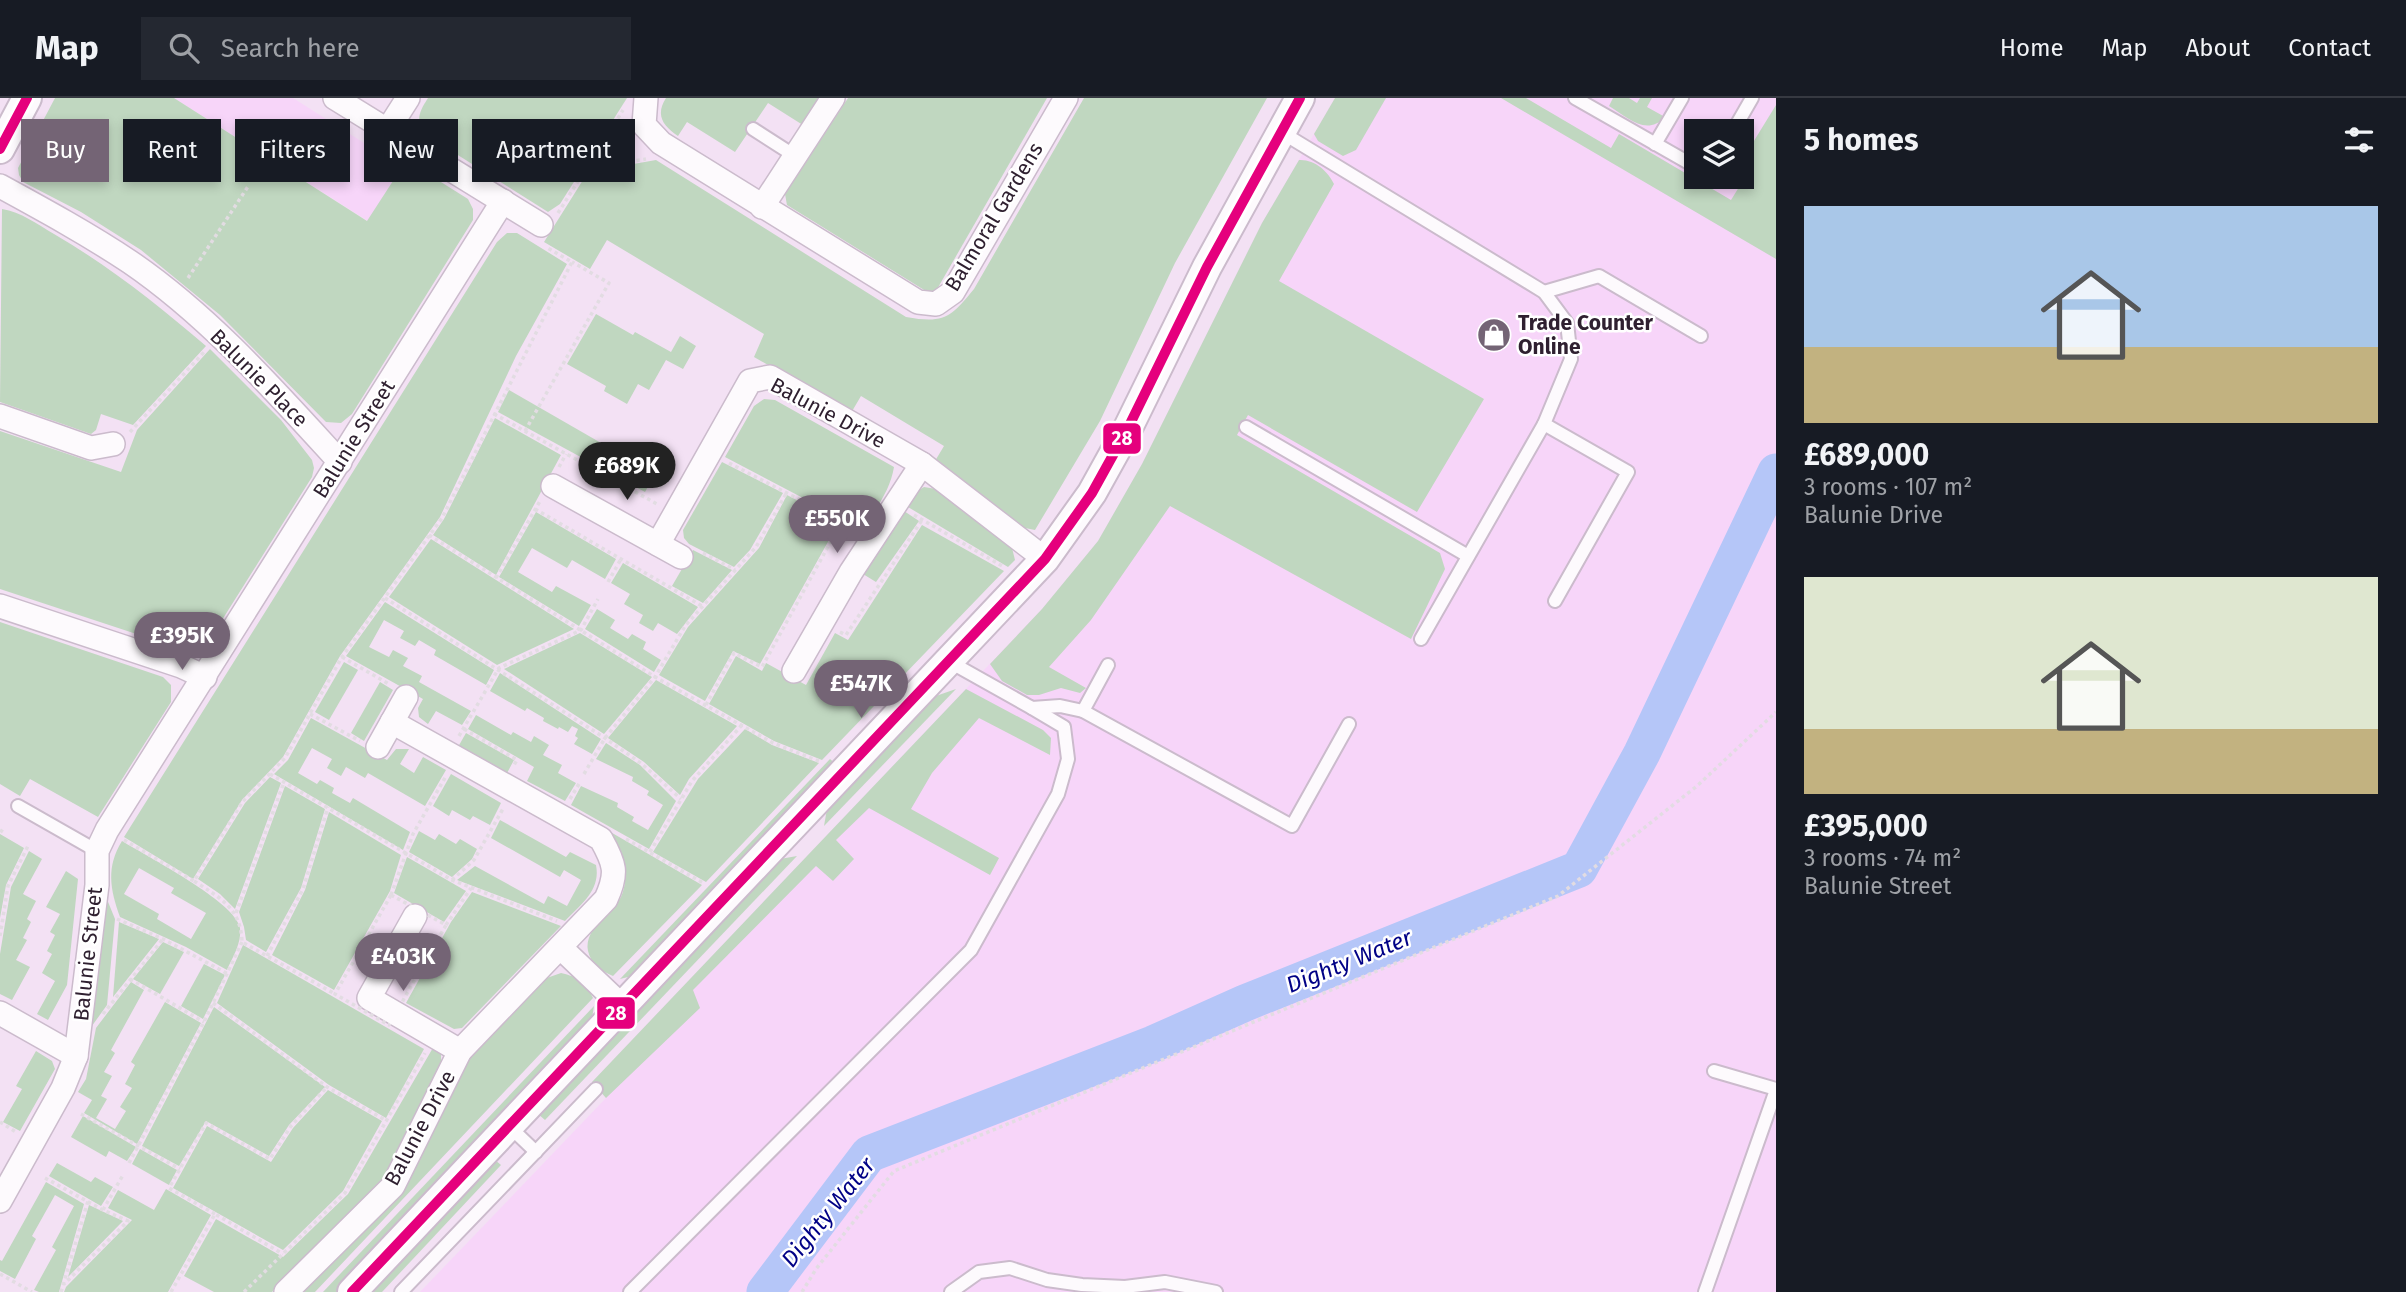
<!DOCTYPE html>
<meta charset="utf-8">
<style>
body{margin:0;font-family:"Fira Sans",sans-serif;background:#242831;color:#f1f3f6;height:100vh;display:flex;flex-direction:column;font-size:26px;white-space:nowrap}
*{box-sizing:border-box;margin:0}
p{font-size:23px;color:#9ea1a6}
.icon{flex:none;width:38px;height:38px;fill:none;stroke:currentColor;stroke-width:2;stroke-linecap:round;stroke-linejoin:round}
.map{position:relative;flex:1;overflow:hidden}
.panel{display:flex;flex-direction:column;background:#171b24;width:630px}
.panel>*{flex:none}
.guide{position:absolute;left:21px;top:21px;width:665px;height:63px;display:flex;gap:14px}
.tools{position:absolute;left:1684px;top:21px;display:grid;gap:14px}
.tools a{display:grid;place-items:center;width:70px;height:70px;border-radius:0px;background:#171b24;box-shadow:0 4px 10px #0003;font-size:35px}
.price{position:absolute;translate:-50% -60px;padding:0 16px;border-radius:24px;background:#746475;color:#fff;font-size:23px;line-height:46px;filter:drop-shadow(0 2px 4px #0008)}
.price::after{content:'';position:absolute;left:50%;top:42px;width:21px;height:16px;margin-left:-10px;background:inherit;clip-path:polygon(0 0,100% 0,50% 100%)}
.price.on{background:#222;color:#fff}
ul{padding:0;list-style:none}
li{display:grid;align-content:center;gap:14px;height:371px;padding:0 28px}
li span{display:grid;place-items:center;height:217px;border-radius:0px;color:#555}
li>.icon{margin-inline-start:auto}
span .icon{width:126px;height:126px;fill:#fffc;stroke-width:1}
li b{font-size:30px}
h2{display:flex;justify-content:space-between;align-items:center;height:84px;padding:0 28px;font-size:30px}
.tag{padding:0 24px;border-radius:0px;background:#171b24;box-shadow:0 4px 10px #0003;font-size:24px;line-height:63px}
.tag.on{background:#746475;color:#fff}
header{display:flex;align-items:center;gap:42px;box-sizing:border-box;height:98px;padding:0 35px;background:#171b24;border-bottom:2px solid #363941}
header strong{font-size:33px}
nav{display:flex;gap:38px;margin-inline-start:auto;font-size:24px}
.search{width:490px;height:63px;background:#242831;display:flex;align-items:center;gap:18px;box-sizing:border-box;padding:0 24px;border-radius:0px;color:#9ea1a6;font-size:26px}
main{display:flex;flex:1;min-height:0}
.map>svg:first-child{display:block}
</style>
<header>
<strong>Map</strong>
<div class="search"><svg class="icon" aria-label="search" viewBox="0 0 24 24"><circle cx="10" cy="10" r="6"/><path d="M15 15l6 6"/></svg>Search here</div>
<nav><a>Home</a><a>Map</a><a>About</a><a>Contact</a></nav>
</header>
<main>
<div class="map">
<svg width="1776" height="1194" viewBox="0 0 1776 1194">
<rect width="100%" height="100%" fill="#f3e1f4"/>
<g fill="#f7d5f9" fill-rule="evenodd">
<polygon points="174,0 293,0 402,69 368,123"/>
<path d="M1335 0H1776V1194H420L606 1000 592 984 1042 511 1098 443 1142 366 1262 125ZM1696 33H1741V79H1696Z"/>
</g>
<g fill="#c0d7c0" fill-rule="evenodd">
<polygon points="55,0 174,0 367,123 402,69 425,74 468,101 473,111 473,122 352,316 341,325 326,324 220,217 141,152 81,114 23,84 19,77 18,70"/>
<path d="M428 0H627L560 106 548 114 423 35C416 21 419 14 428 0Z"/>
<path d="M666 0H825L806 29 768 5 735 54 687 24 678 38C663 28 655 17 666 0Z"/>
<polygon points="848,0 1047,0 936,193 929,195 787,107 785,96"/>
<path d="M1084 0H1267L1175 165 1100 323 1035 432 1020 429 935 363 944 348 861 298 851 315 754 259 764 236 607 142 590 171 544 144 588 74 656 62 906 219C945 226 951 219 974 191Z"/>
<polygon points="1335,0 1386,0 1356,52 1343,58 1318,43 1314,36"/>
<polygon points="1501,0 1526,0 1611,50 1619,36 1731,102 1744,81 1740,79 1741,64 1776,7 1776,161"/>
<path d="M1613 0H1629L1637 5 1640 0H1652L1647 9 1665 19C1646 39 1627 19 1609 8Z"/>
<path d="M1299 62C1314 61 1328 73 1334 86L1279 183 1484 301 1417 414 1248 317 1237 337 1440 455 1445 471 1411 541 1170 408 1091 522 1049 569 1086 590 1080 595 1061 590 1039 597H1027L1002 583 990 566 1042 511 1098 443 1142 366 1262 125Z"/>
<path d="M2 111C21 114 37 126 54 136 109 168 158 207 206 248L133 327 101 316 96 332 91 336 0 304Z"/>
<polygon points="507,135 517,135 567,166 516,258 440,419 340,558 283,659 242,702 193,781 124,739 497,144"/>
<polygon points="596,216 633,237 635,234 671,254 680,238 696,248 683,271 666,262 649,292 638,286 627,306 604,293 606,288 567,266"/>
<polygon points="210,251 281,322 312,362 314,370 312,379 200,557 0,491 0,333 121,374 137,332"/>
<polygon points="509,292 655,376 645,394 498,314"/>
<path d="M764 301 775 302 894 369C890 393 876 411 862 431L725 359 754 308Z"/>
<polygon points="495,320 561,357 496,477 433,437 444,421"/>
<polygon points="722,364 783,395 750,452 734,469 689,446 684,440 683,432"/>
<polygon points="924,389 942,392 1011,446 1015,462 1008,469 908,409 916,394"/>
<polygon points="787,397 839,424 760,566 733,553 705,603 659,577 688,529 759,450"/>
<polygon points="904,413 919,423 876,484 863,476"/>
<polygon points="536,414 616,461 605,481 572,462 567,470 532,450 518,474 552,494 556,488 591,507 579,528 499,479"/>
<polygon points="922,427 1004,473 822,662 774,643 709,606 736,558 762,573 766,565 806,587 835,535 848,542"/>
<polygon points="431,441 574,531 497,567 389,499"/>
<polygon points="693,452 732,472 703,505 672,488"/>
<polygon points="623,465 698,509 677,536 658,525 653,533 639,525 643,517 624,506 630,496 611,485"/>
<polygon points="385,504 494,572 486,587 434,557 436,552 419,542 415,548 400,540 404,533 384,522 369,549 389,559 393,552 408,560 403,568 422,578 419,584 471,613 462,627 436,613 428,626 419,619 418,610 423,601 346,558"/>
<polygon points="597,511 615,522 610,530 628,541 632,536 646,544 643,551 661,562 654,574 585,531"/>
<polygon points="0,524 163,579 171,587 171,604 98,719 30,681 20,698 0,686"/>
<polygon points="580,535 652,579 604,636 504,571"/>
<polygon points="344,564 358,572 329,622 315,614"/>
<polygon points="500,575 601,641 592,656 574,646 578,640 575,638 578,631 572,628 568,634 559,629 558,631 543,623 544,620 527,610 525,613 490,593"/>
<polygon points="656,582 737,628 689,681 680,697 644,664 608,640"/>
<polygon points="380,584 393,592 364,643 351,635"/>
<polygon points="956,591 824,728 827,711 933,599"/>
<polygon points="966,591 1043,632 1051,640 1050,657 979,620 932,675 911,711 999,760 990,777 869,710 836,742 854,761 833,783 816,768 693,892 700,910 606,1000 592,984"/>
<polygon points="476,617 511,637 513,634 531,644 534,638 549,647 543,657 562,667 558,675 576,685 565,703 527,683 534,669 468,631"/>
<polygon points="311,620 387,662 396,651 409,651 400,666 414,675 423,659 446,672 425,708 368,675 365,680 346,669 341,678 327,670 332,661 312,650 298,675 317,686 320,682 334,690 332,695 350,705 353,700 410,734 403,752 274,676 288,662"/>
<polygon points="745,631 772,647 819,665 706,784 653,754 698,681"/>
<polygon points="466,635 514,662 506,677 458,649"/>
<polygon points="606,645 640,667 676,703 649,751 571,707 581,688 618,705 617,709 634,719 632,723 648,732 663,707 647,697 649,693 632,683 633,679 596,661"/>
<polygon points="830,661 837,667 632,878 620,881"/>
<polygon points="451,676 501,705 490,727 473,718 470,722 452,712 449,718 433,708"/>
<polygon points="270,679 281,685 235,811 220,796 198,781 245,705"/>
<polygon points="285,688 325,711 301,790 266,854 246,842 244,829 239,814"/>
<polygon points="329,714 401,757 390,793 334,892 272,857 305,792"/>
<path d="M500 722 566 759 570 754 596 767C601 792 581 806 565 823L457 782 475 768 544 806 548 798 567 808 581 782 564 772 560 779 491 740Z"/>
<path d="M607 732 702 787 613 878C601 873 591 866 588 853 584 829 612 817 621 799 632 775 619 753 607 732Z"/>
<polygon points="419,733 435,742 439,736 456,746 460,741 477,751 472,761 452,779 409,754"/>
<polygon points="0,736 24,750 6,787 0,820"/>
<path d="M122 743C146 758 236 804 240 830 242 845 232 860 227 872L186 849 120 819C110 791 106 769 122 743ZM139 770 174 790 171 795 206 815 191 841 157 821 159 816 124 796Z"/>
<polygon points="29,753 42,761 23,796 36,803 27,821 31,824 23,840 27,842 16,862 30,869 12,902 0,896 0,856 11,789"/>
<polygon points="797,758 545,1022 538,1016 780,761"/>
<polygon points="407,759 466,793 444,824 394,795"/>
<polygon points="66,773 78,781 67,887 48,922 37,916 55,883 42,875 52,856 47,853 55,837 50,834 60,816 46,809"/>
<polygon points="104,794 115,821 107,907 89,932"/>
<polygon points="472,794 561,828 462,930 454,931 406,905 451,824"/>
<polygon points="119,824 159,841 113,899"/>
<polygon points="163,844 184,854 160,896 133,881"/>
<polygon points="243,847 424,951 386,1020 329,987 217,905"/>
<polygon points="204,866 225,877 203,921 181,908"/>
<path d="M561 875C578 879 586 884 593 900L315 1194H299L404 1089 465 963 544 881Z"/>
<polygon points="131,884 144,892 111,952 115,955 104,974 112,978 101,998 107,1001 96,1020 115,1031 126,1013 120,1009 132,990 125,986 135,967 131,964 165,904 201,925 137,1046 84,1015 92,1002 78,994 86,981 96,930"/>
<polygon points="594,908 591,926 336,1194 323,1194"/>
<polygon points="214,909 325,989 289,1027 269,1058 206,1023 179,1068 142,1048"/>
<polygon points="434,948 441,956 441,967 386,1080 272,1194 214,1194 184,1178 216,1121 283,1159 348,1096"/>
<polygon points="36,953 52,963 55,971 20,1033 3,1024 22,991 16,988"/>
<polygon points="328,992 382,1023 343,1093 283,1152 173,1090 207,1028 271,1064 293,1030"/>
<polygon points="83,1018 136,1049 127,1063 109,1053 106,1059 71,1039"/>
<polygon points="140,1051 177,1072 169,1087 132,1066"/>
<polygon points="495,1062 501,1067 382,1194 369,1194"/>
<polygon points="57,1065 91,1084 95,1079 113,1089 101,1108 49,1078"/>
<polygon points="46,1084 84,1106 59,1194 39,1194 34,1192 56,1152 52,1149 74,1108 55,1097 32,1138 36,1141 15,1181 0,1173 0,1162 2,1163"/>
<polygon points="166,1091 211,1117 168,1194 64,1194 66,1189 132,1122 108,1110 118,1092 154,1112"/>
<polygon points="89,1107 123,1123 68,1179"/>
</g>
<g fill="none" stroke-linecap="round" stroke-linejoin="round">
<polyline stroke="#b5c6f8" stroke-width="37" points="765,1194 869,1056 1153,946 1245,905 1579,771 1642,655 1776,374"/>
<g stroke="#cbbbcc" stroke-width="16">
<g id="service">
<polyline points="1575,0 1696,69"/>
<polyline points="753,31 795,58"/>
<polyline points="1733,33 1752,0"/>
<polyline points="1281,34 1544,194 1567,225 1571,261 1544,326 1421,541"/>
<polyline points="1655,46 1682,0"/>
<polyline points="1544,194 1599,178 1701,238"/>
<polyline points="1544,326 1628,374 1555,503"/>
<polyline points="1246,329 1468,458"/>
<polyline points="950,564 1032,610 1060,608 1083,613 1292,728 1349,626"/>
<polyline points="1083,613 1108,567"/>
<polyline points="18,708 97,753"/>
<polyline points="1714,973 1776,991"/>
<polyline points="510,1029 536,1054"/>
<polyline points="401,1194 596,991"/>
<polyline points="630,1194 971,852 1058,696 1068,661 1064,629 1032,610"/>
<polyline points="951,1194 979,1174 1010,1170 1047,1182 1082,1187 1125,1189 1165,1184 1216,1194"/>
<polyline points="1705,1194 1776,992"/>
</g>
</g>
<g stroke="#cbbbcc" stroke-width="26">
<g id="minor">
<polyline points="335,0 541,127"/>
<polyline points="646,0 644,27 661,45 918,204 936,206 953,194 1066,0"/>
<polyline points="387,33 408,0"/>
<path d="M0 88C44 112 88 136 130 164 209 218 275 293 340 364"/>
<polyline points="762,109 833,0"/>
<polyline points="0,318 91,350 113,346"/>
<polyline points="553,388 681,459"/>
<polyline points="658,446 750,283 770,279 922,366 1045,461"/>
<polyline points="0,508 181,568 205,579"/>
<polyline points="794,573 851,474 922,366"/>
<polyline points="378,649 406,599"/>
<polyline points="415,818 369,900 460,953"/>
<polyline points="561,850 623,909"/>
<polyline points="0,915 76,958"/>
<polyline points="0,1103 63,990 76,958 97,787 97,753 107,732 503,103"/>
<path d="M286 1194 393 1088 460 953 606 801C618 775 615 766 601 741L392 624"/>
</g>
</g>
<g stroke="#cbbbcc" stroke-width="32">
<g id="tertiary">
<polyline points="0,51 27,0"/>
<polyline points="352,1194 1045,461 1092,395 1128,330 1207,169 1300,0"/>
</g>
</g>
<g stroke="#e2dce2" stroke-width="3.5" stroke-dasharray="3.5 3.5" stroke-linecap="butt">
<polyline points="588,70 646,61"/>
<polyline points="558,115 623,12"/>
<polyline points="188,180 249,87"/>
<polyline points="494,316 657,406"/>
<polyline points="525,333 609,185 572,164"/>
<polyline points="130,334 206,252"/>
<polyline points="729,365 856,431"/>
<polyline points="559,369 566,356"/>
<polyline points="535,411 702,508"/>
<polyline points="914,417 1004,469"/>
<polyline points="429,437 655,579 773,645 821,664"/>
<polyline points="703,455 735,472"/>
<polyline points="496,480 540,403"/>
<polyline points="608,484 621,461"/>
<polyline points="385,500 605,640 642,666 681,701"/>
<polyline points="840,534 846,537 922,422"/>
<polyline points="342,559 389,586"/>
<polyline points="706,607 734,555 762,569 842,423"/>
<polyline points="310,616 360,643"/>
<polyline points="464,631 517,662 514,667"/>
<polyline points="459,638 499,570 581,532 598,501"/>
<polyline points="270,676 452,782 557,823"/>
<polyline points="584,676 605,640 655,579 685,528 756,449 787,394"/>
<polyline points="570,701 579,686"/>
<polyline points="0,732 3,734"/>
<polyline points="626,741 705,786"/>
<polyline points="124,742 194,783 243,703 285,660 342,559 442,420 572,164 546,149"/>
<polyline points="650,754 692,683 742,627"/>
<polyline points="452,782 474,762 504,709"/>
<path d="M194 783C220 800 241 810 242 844L335 896"/>
<polyline points="391,797 413,736 446,678"/>
<polygon points="391,797 446,827 389,927 335,896"/>
<polyline points="236,815 284,684"/>
<polyline points="117,821 163,841 228,876"/>
<polyline points="446,827 471,790"/>
<polyline points="0,838 8,788 28,748"/>
<polyline points="267,858 303,791 328,709"/>
<polyline points="130,881 204,924"/>
<polyline points="213,905 327,989 387,1023"/>
<polyline points="103,916 163,841"/>
<polyline points="81,1016 180,1071"/>
<polyline points="0,1024 16,1034"/>
<polyline points="129,1065 204,924 242,844"/>
<polyline points="45,1080 103,1112 128,1123 64,1186"/>
<polyline points="103,1112 123,1077"/>
<polyline points="215,1116 169,1090 206,1025 270,1061 291,1028 327,989"/>
<polyline points="0,1176 32,1194"/>
<polyline points="61,1194 88,1103"/>
<polyline points="171,1194 215,1116 283,1156"/>
<polyline points="244,1194 345,1095 425,955"/>
<polyline points="802,1194 816,1171 894,1073 1558,798 1697,688 1776,614"/>
</g>
<use href="#service" stroke="#fdfafd" stroke-width="12"/>
<use href="#minor" stroke="#fdfafd" stroke-width="23"/>
<use href="#tertiary" stroke="#fdfafd" stroke-width="28"/>
<g stroke="#fff" stroke-width="16">
<g id="bus-1">
<polyline points="0,51 27,0"/>
<polyline points="352,1194 1045,461 1092,395 1128,330 1207,169 1300,0"/>
</g>
</g>
<use href="#bus-1" stroke="#e5007d" stroke-width="10"/>
</g>
<defs>
<g id="shop-disc" transform="scale(1.75)"><circle r="9.5" fill="#746475" stroke="#fff"/><path d="M-5-2.5h2.3a2.7 3.5 0 0 1 5.4 0H5L5.5 6h-11ZM-1.5-2.5h3a1.5 2.3 0 0 0-3 0Z" fill="#fff"/></g>
</defs>
<g fill-rule="evenodd">
<use href="#shop-disc" x="1494" y="237"/>
</g>
<g text-anchor="middle" stroke-width="5" stroke-linejoin="round" paint-order="stroke">
<g font-size="21" fill="#2f2030" stroke="#fff">
<text transform="translate(994 119) rotate(-59)" y="7">Balmoral Gardens</text>
<text transform="translate(259 280) rotate(45)" y="7">Balunie Place</text>
<text transform="translate(828 315) rotate(28)" y="7">Balunie Drive</text>
<text transform="translate(354 341) rotate(-58)" y="7">Balunie Street</text>
<text transform="translate(88 856) rotate(-84)" y="7">Balunie Street</text>
<text transform="translate(420 1030) rotate(-62)" y="7">Balunie Drive</text>
</g>
<g font-size="21" font-weight="bold" fill="#2f2030" stroke="#fff" text-anchor="start">
<text x="1518" y="232">Trade Counter<tspan x="1518" dy="24">Online</tspan></text>
</g>
<g font-size="23" font-style="italic" fill="#000186" stroke="#fff">
<text transform="translate(1349 863) rotate(-22)" y="8">Dighty Water</text>
<text transform="translate(828 1114) rotate(-51)" y="8">Dighty Water</text>
</g>
</g>
<g stroke="#fff" stroke-width="2.5">
<rect x="1102" y="324" width="40" height="33" rx="7" fill="#e5007d"/>
<rect x="596" y="898" width="40" height="34" rx="7" fill="#e5007d"/>
</g>
<g font-size="19" text-anchor="middle" font-weight="bold" fill="#fff">
<text x="1122" y="347">28</text>
<text x="616" y="922">28</text>
</g>
</svg>
<div class="tools">
<a><svg class="icon" aria-label="layers" viewBox="0 0 24 24"><path d="M12 4l9 5-9 5-9-5zM3 14l9 5 9-5"/></svg></a>
</div>
<b class="price on" style="left:627px;top:404px">£689K</b>
<b class="price" style="left:837px;top:457px">£550K</b>
<b class="price" style="left:182px;top:574px">£395K</b>
<b class="price" style="left:861px;top:622px">£547K</b>
<b class="price" style="left:403px;top:895px">£403K</b>
<div class="guide">
<a class="tag on">Buy</a>
<a class="tag">Rent</a>
<a class="tag">Filters</a>
<a class="tag">New</a>
<a class="tag">Apartment</a>
</div>
</div>
<section class="panel">
<h2>5 homes<svg class="icon" aria-label="filters" viewBox="0 0 24 24"><path d="M4 7h16M4 17h16"/><circle cx="9" cy="7" r="2"/><circle cx="15" cy="17" r="2"/></svg></h2>
<ul>
<li><span style="background:linear-gradient(#a9c7e8 65%,#c2b280 0)"><svg class="icon" aria-label="home" viewBox="0 0 24 24"><path d="M3 11l9-7 9 7M6 9v11h12V9"/></svg></span><div><b>£689,000</b><p>3 rooms · 107 m²</p><p>Balunie Drive</p></div></li>
<li><span style="background:linear-gradient(#dfe7d0 70%,#c2b280 0)"><svg class="icon" aria-label="home" viewBox="0 0 24 24"><path d="M3 11l9-7 9 7M6 9v11h12V9"/></svg></span><div><b>£395,000</b><p>3 rooms · 74 m²</p><p>Balunie Street</p></div></li>
</ul>
</section>
</main>
